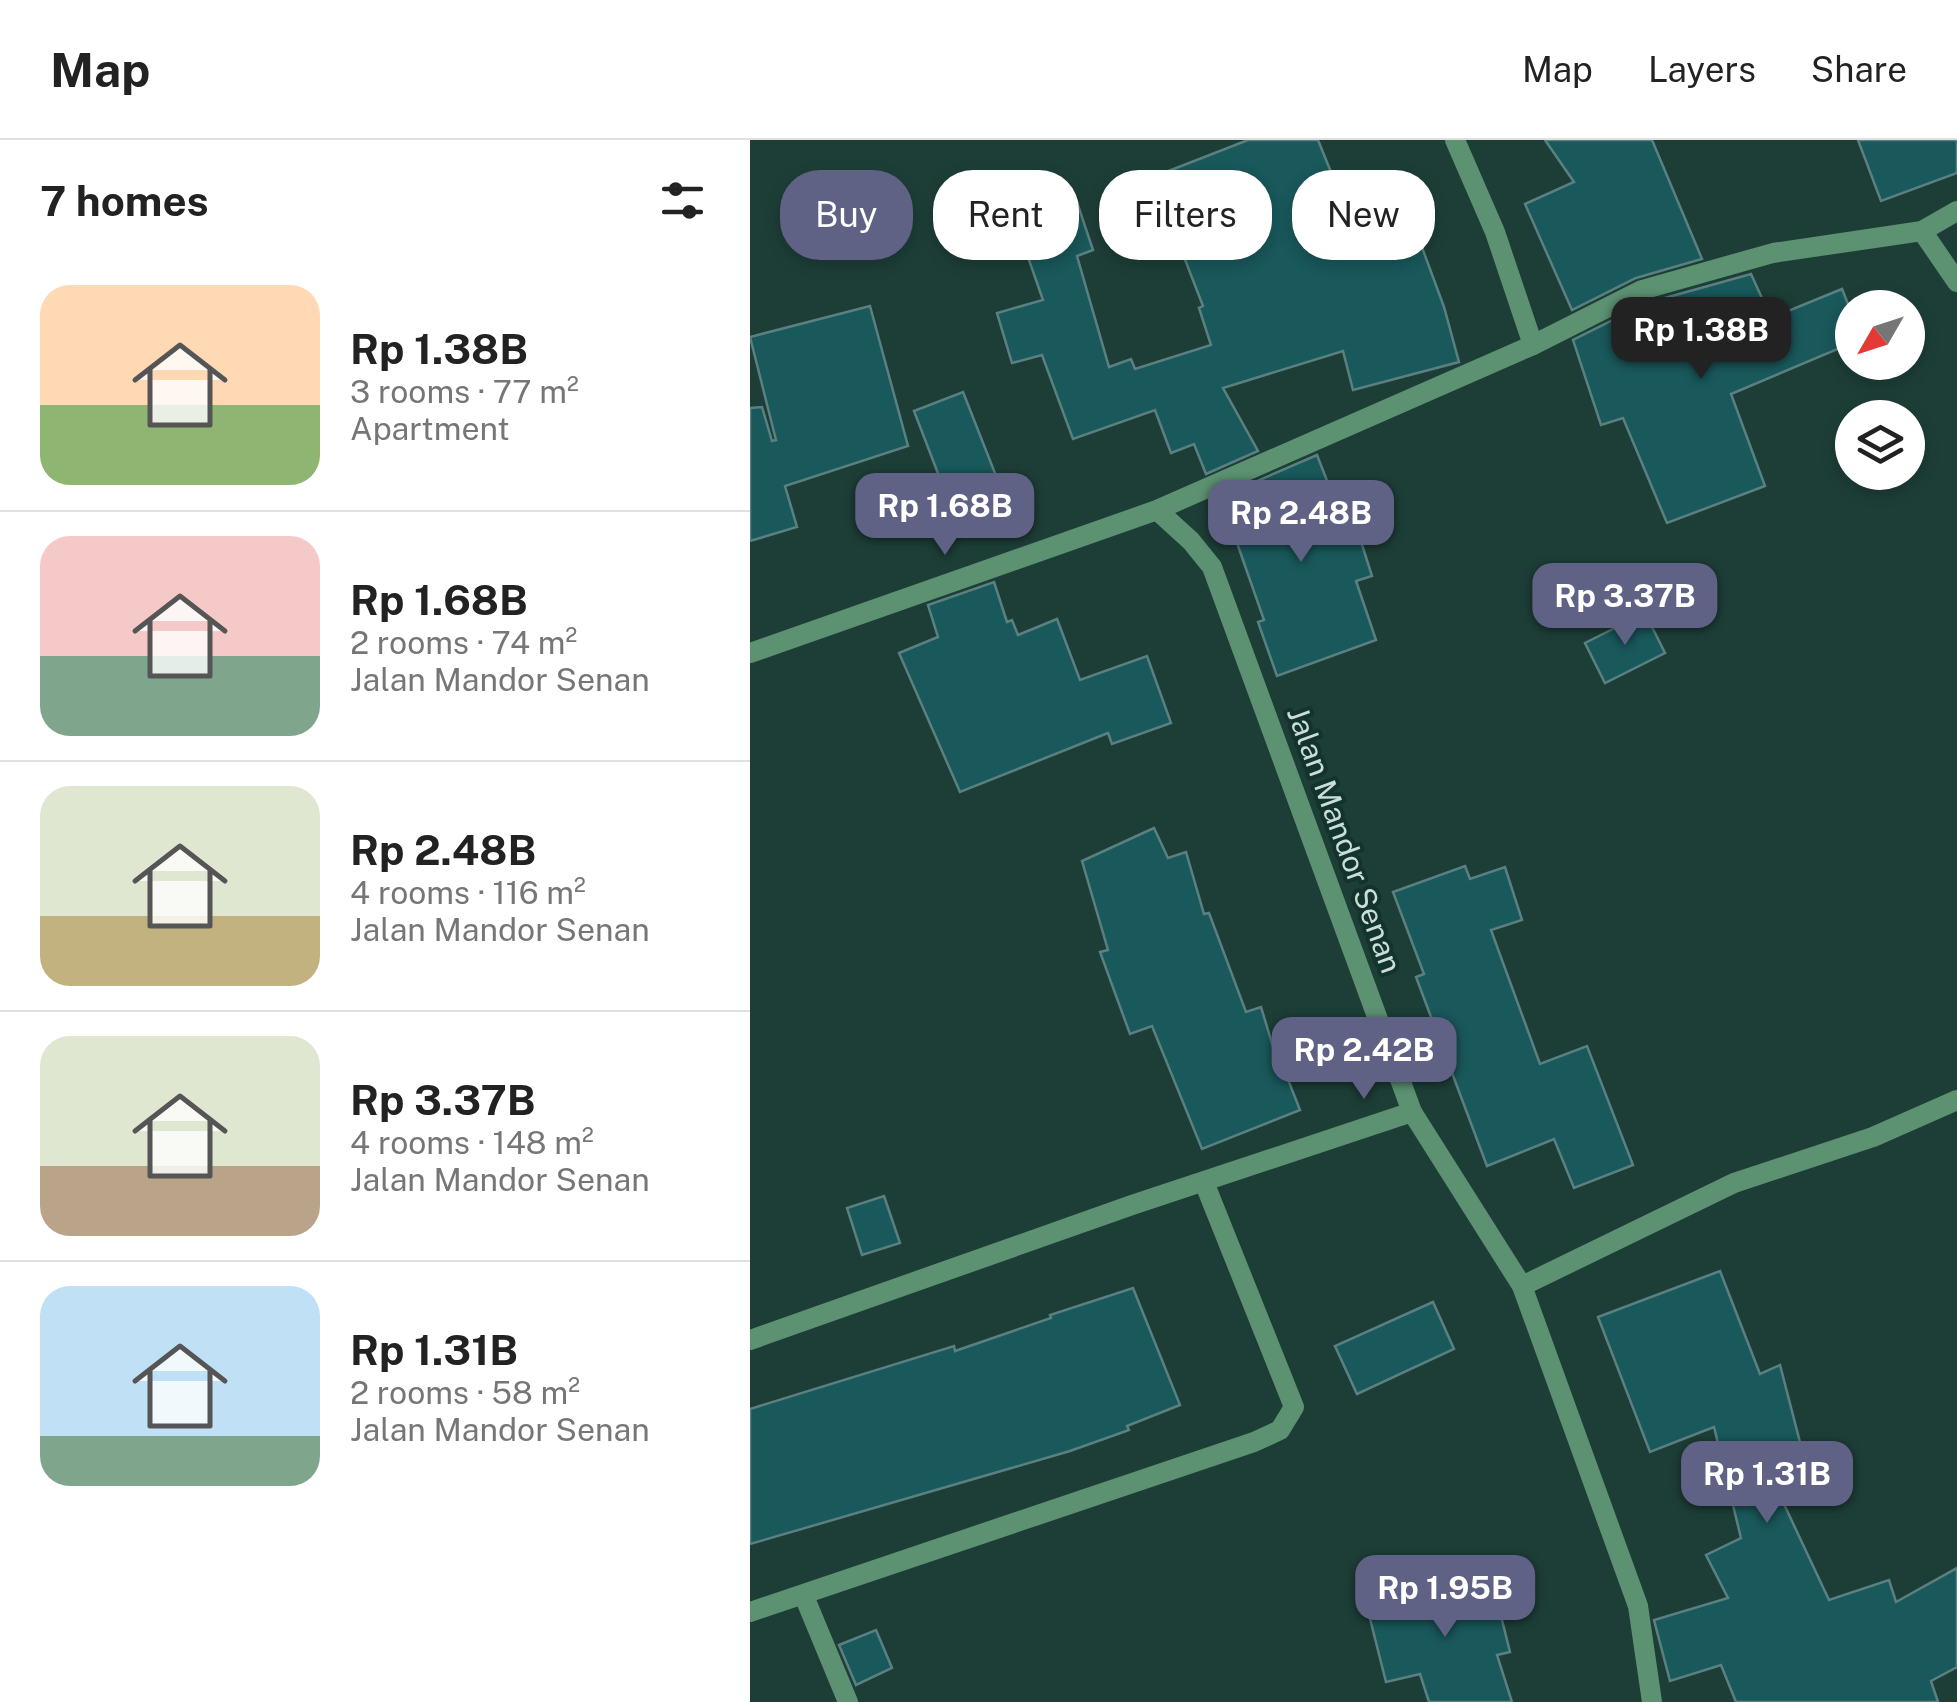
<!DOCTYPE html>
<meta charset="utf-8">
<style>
body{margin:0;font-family:"Public Sans",sans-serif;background:#f2f2f2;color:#222;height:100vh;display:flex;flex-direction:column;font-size:38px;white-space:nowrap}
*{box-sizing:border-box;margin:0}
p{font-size:32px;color:#767676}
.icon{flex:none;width:55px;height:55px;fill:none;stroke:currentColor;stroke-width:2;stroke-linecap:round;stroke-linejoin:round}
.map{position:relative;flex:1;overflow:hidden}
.side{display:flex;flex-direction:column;background:#fff;width:750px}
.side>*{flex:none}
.hud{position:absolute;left:30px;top:30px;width:950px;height:90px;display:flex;gap:20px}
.needle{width:65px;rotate:231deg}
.controls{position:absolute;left:1085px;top:150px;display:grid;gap:20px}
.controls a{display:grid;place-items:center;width:90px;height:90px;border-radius:50%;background:#fff;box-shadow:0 5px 15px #0003;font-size:50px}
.price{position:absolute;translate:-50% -85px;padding:0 22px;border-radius:20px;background:#5f6284;color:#fff;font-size:32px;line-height:65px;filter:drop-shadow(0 2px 5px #0008)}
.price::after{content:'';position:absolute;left:50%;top:60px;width:30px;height:22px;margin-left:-15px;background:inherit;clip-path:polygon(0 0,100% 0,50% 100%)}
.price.active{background:#222;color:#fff}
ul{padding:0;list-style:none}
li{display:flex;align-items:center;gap:30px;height:250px;padding:0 40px}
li+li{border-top:2px solid #e0e0e0}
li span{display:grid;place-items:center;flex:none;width:280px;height:200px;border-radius:30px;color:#555}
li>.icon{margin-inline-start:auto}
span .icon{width:120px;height:120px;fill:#fffc;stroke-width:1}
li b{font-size:42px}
h2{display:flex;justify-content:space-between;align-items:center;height:120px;padding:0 40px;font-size:42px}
.chip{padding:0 35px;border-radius:40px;background:#fff;box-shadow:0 5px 15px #0003;font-size:35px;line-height:90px}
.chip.active{background:#5f6284;color:#fff}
header{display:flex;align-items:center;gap:60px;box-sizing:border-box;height:140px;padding:0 50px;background:#fff;border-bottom:2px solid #e0e0e0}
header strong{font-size:48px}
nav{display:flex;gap:55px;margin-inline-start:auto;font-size:35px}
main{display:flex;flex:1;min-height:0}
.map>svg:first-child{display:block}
</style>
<header>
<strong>Map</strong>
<nav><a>Map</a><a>Layers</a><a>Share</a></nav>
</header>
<main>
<section class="side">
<h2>7 homes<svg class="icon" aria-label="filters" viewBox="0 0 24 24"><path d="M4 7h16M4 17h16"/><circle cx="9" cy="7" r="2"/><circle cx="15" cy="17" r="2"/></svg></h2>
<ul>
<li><span style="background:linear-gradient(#ffd9b3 60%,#8fb573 0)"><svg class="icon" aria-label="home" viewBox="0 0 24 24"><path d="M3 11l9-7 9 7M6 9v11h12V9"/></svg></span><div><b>Rp 1.38B</b><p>3 rooms · 77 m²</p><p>Apartment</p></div></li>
<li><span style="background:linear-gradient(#f6c9c9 60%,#7fa58c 0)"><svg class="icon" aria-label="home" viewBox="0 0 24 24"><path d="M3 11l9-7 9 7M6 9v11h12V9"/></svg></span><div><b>Rp 1.68B</b><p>2 rooms · 74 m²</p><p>Jalan Mandor Senan</p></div></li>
<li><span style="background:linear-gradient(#dfe7d0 65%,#c2b280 0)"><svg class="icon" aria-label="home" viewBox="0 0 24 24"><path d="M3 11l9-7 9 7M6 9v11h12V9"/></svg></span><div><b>Rp 2.48B</b><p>4 rooms · 116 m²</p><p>Jalan Mandor Senan</p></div></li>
<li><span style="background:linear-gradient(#dfe7d0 65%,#b9a48a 0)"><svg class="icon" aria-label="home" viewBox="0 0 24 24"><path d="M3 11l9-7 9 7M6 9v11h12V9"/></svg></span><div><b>Rp 3.37B</b><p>4 rooms · 148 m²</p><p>Jalan Mandor Senan</p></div></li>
<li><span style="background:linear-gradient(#bfe0f5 75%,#7fa58c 0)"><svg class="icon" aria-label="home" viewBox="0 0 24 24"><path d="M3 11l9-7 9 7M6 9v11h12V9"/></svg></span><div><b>Rp 1.31B</b><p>2 rooms · 58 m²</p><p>Jalan Mandor Senan</p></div></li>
</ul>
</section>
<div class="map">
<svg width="1207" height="1562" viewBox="0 0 1207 1562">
<rect width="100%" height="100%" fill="#1d3e37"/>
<g fill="#19585b" stroke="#5b8081" stroke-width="2.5">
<polygon points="498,0 568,0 602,84 656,64 694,167 709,222 603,250 593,211 473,248 508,311 456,334 444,304 421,313 405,270 323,299 292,215 262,223 247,173 293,160 265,80 326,59 343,110 327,116 359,227 381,219 385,229 461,205 449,168 453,166 403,37"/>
<polygon points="795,0 902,0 952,119 886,138 822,170 775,64 824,42"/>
<polygon points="1108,0 1207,0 1207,33 1131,61"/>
<polygon points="1001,134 1021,178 1092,149 1102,174 1102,203 981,254 1015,346 917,383 873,278 851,285 823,200 897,163"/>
<polygon points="120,166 158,306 35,346 47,387 0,401 0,268 12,267 22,301 26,300 0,197"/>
<polygon points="213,252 252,351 202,370 164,271"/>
<polygon points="567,315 590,374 601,370 622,436 606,441 626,500 527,536 508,482 514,480 486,400 483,402 466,359"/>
<polygon points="244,442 257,482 262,480 268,495 307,479 330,540 397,516 421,583 362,604 358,593 210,652 149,513 188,497 178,465"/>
<polygon points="895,473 915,513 855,543 835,503"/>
<polygon points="404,688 418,718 436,712 454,774 459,773 496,872 511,867 527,920 530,919 550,970 452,1009 402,886 380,894 350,812 358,810 332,721"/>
<polygon points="715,726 720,739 755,727 772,780 741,790 790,924 837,906 883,1025 824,1048 804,999 737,1026 666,837 674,834 643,752"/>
<polygon points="134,1056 150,1103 112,1115 97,1068"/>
<polygon points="970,1131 1010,1234 1030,1225 1059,1337 1025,1345 1079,1460 1139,1440 1146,1462 1207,1428 1207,1527 1181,1541 1188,1562 986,1562 971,1525 920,1541 904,1480 978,1458 956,1415 991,1398 964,1287 900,1312 848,1177"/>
<polygon points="383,1148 430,1265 377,1286 379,1290 320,1311 0,1404 0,1269 204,1206 205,1211 301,1178 300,1175"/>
<polygon points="683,1162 704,1209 607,1254 585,1206"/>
<polygon points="740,1432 760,1512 747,1515 762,1562 679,1562 670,1534 636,1542 616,1463"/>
<polygon points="126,1490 142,1528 106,1545 89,1505"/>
</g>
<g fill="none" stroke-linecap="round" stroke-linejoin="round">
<g stroke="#5c9172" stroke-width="20">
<polyline points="1172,91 1207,142"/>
<polyline points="783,205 892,150 1023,113 1172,91 1207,71"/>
<polyline points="407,370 441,401 462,427 662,972 772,1146 888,1466 902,1562"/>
<polyline points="0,513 407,370 783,205 745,92 705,0"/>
<polyline points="772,1146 984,1043 1123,997 1207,960"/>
<polyline points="0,1200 382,1065 662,972"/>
<polyline points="54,1456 98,1562"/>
<polyline points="0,1472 504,1302 530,1290 544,1267 454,1042"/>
</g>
</g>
<g text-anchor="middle" stroke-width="8" stroke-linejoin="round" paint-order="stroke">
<g font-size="30" fill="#cbddd8" stroke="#12342d">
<text transform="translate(594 700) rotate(70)" y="10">Jalan Mandor Senan</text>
</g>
</g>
</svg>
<div class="controls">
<a><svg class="needle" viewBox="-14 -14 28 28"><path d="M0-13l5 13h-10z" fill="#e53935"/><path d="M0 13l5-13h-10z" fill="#767676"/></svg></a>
<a><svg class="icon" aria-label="layers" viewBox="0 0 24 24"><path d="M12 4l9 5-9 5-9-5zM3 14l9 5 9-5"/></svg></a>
</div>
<b class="price active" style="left:951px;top:242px">Rp 1.38B</b>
<b class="price" style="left:195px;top:418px">Rp 1.68B</b>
<b class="price" style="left:551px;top:425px">Rp 2.48B</b>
<b class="price" style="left:875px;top:508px">Rp 3.37B</b>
<b class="price" style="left:614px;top:962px">Rp 2.42B</b>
<b class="price" style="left:1017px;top:1386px">Rp 1.31B</b>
<b class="price" style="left:695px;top:1500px">Rp 1.95B</b>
<div class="hud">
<a class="chip active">Buy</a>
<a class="chip">Rent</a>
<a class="chip">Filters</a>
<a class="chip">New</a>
</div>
</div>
</main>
